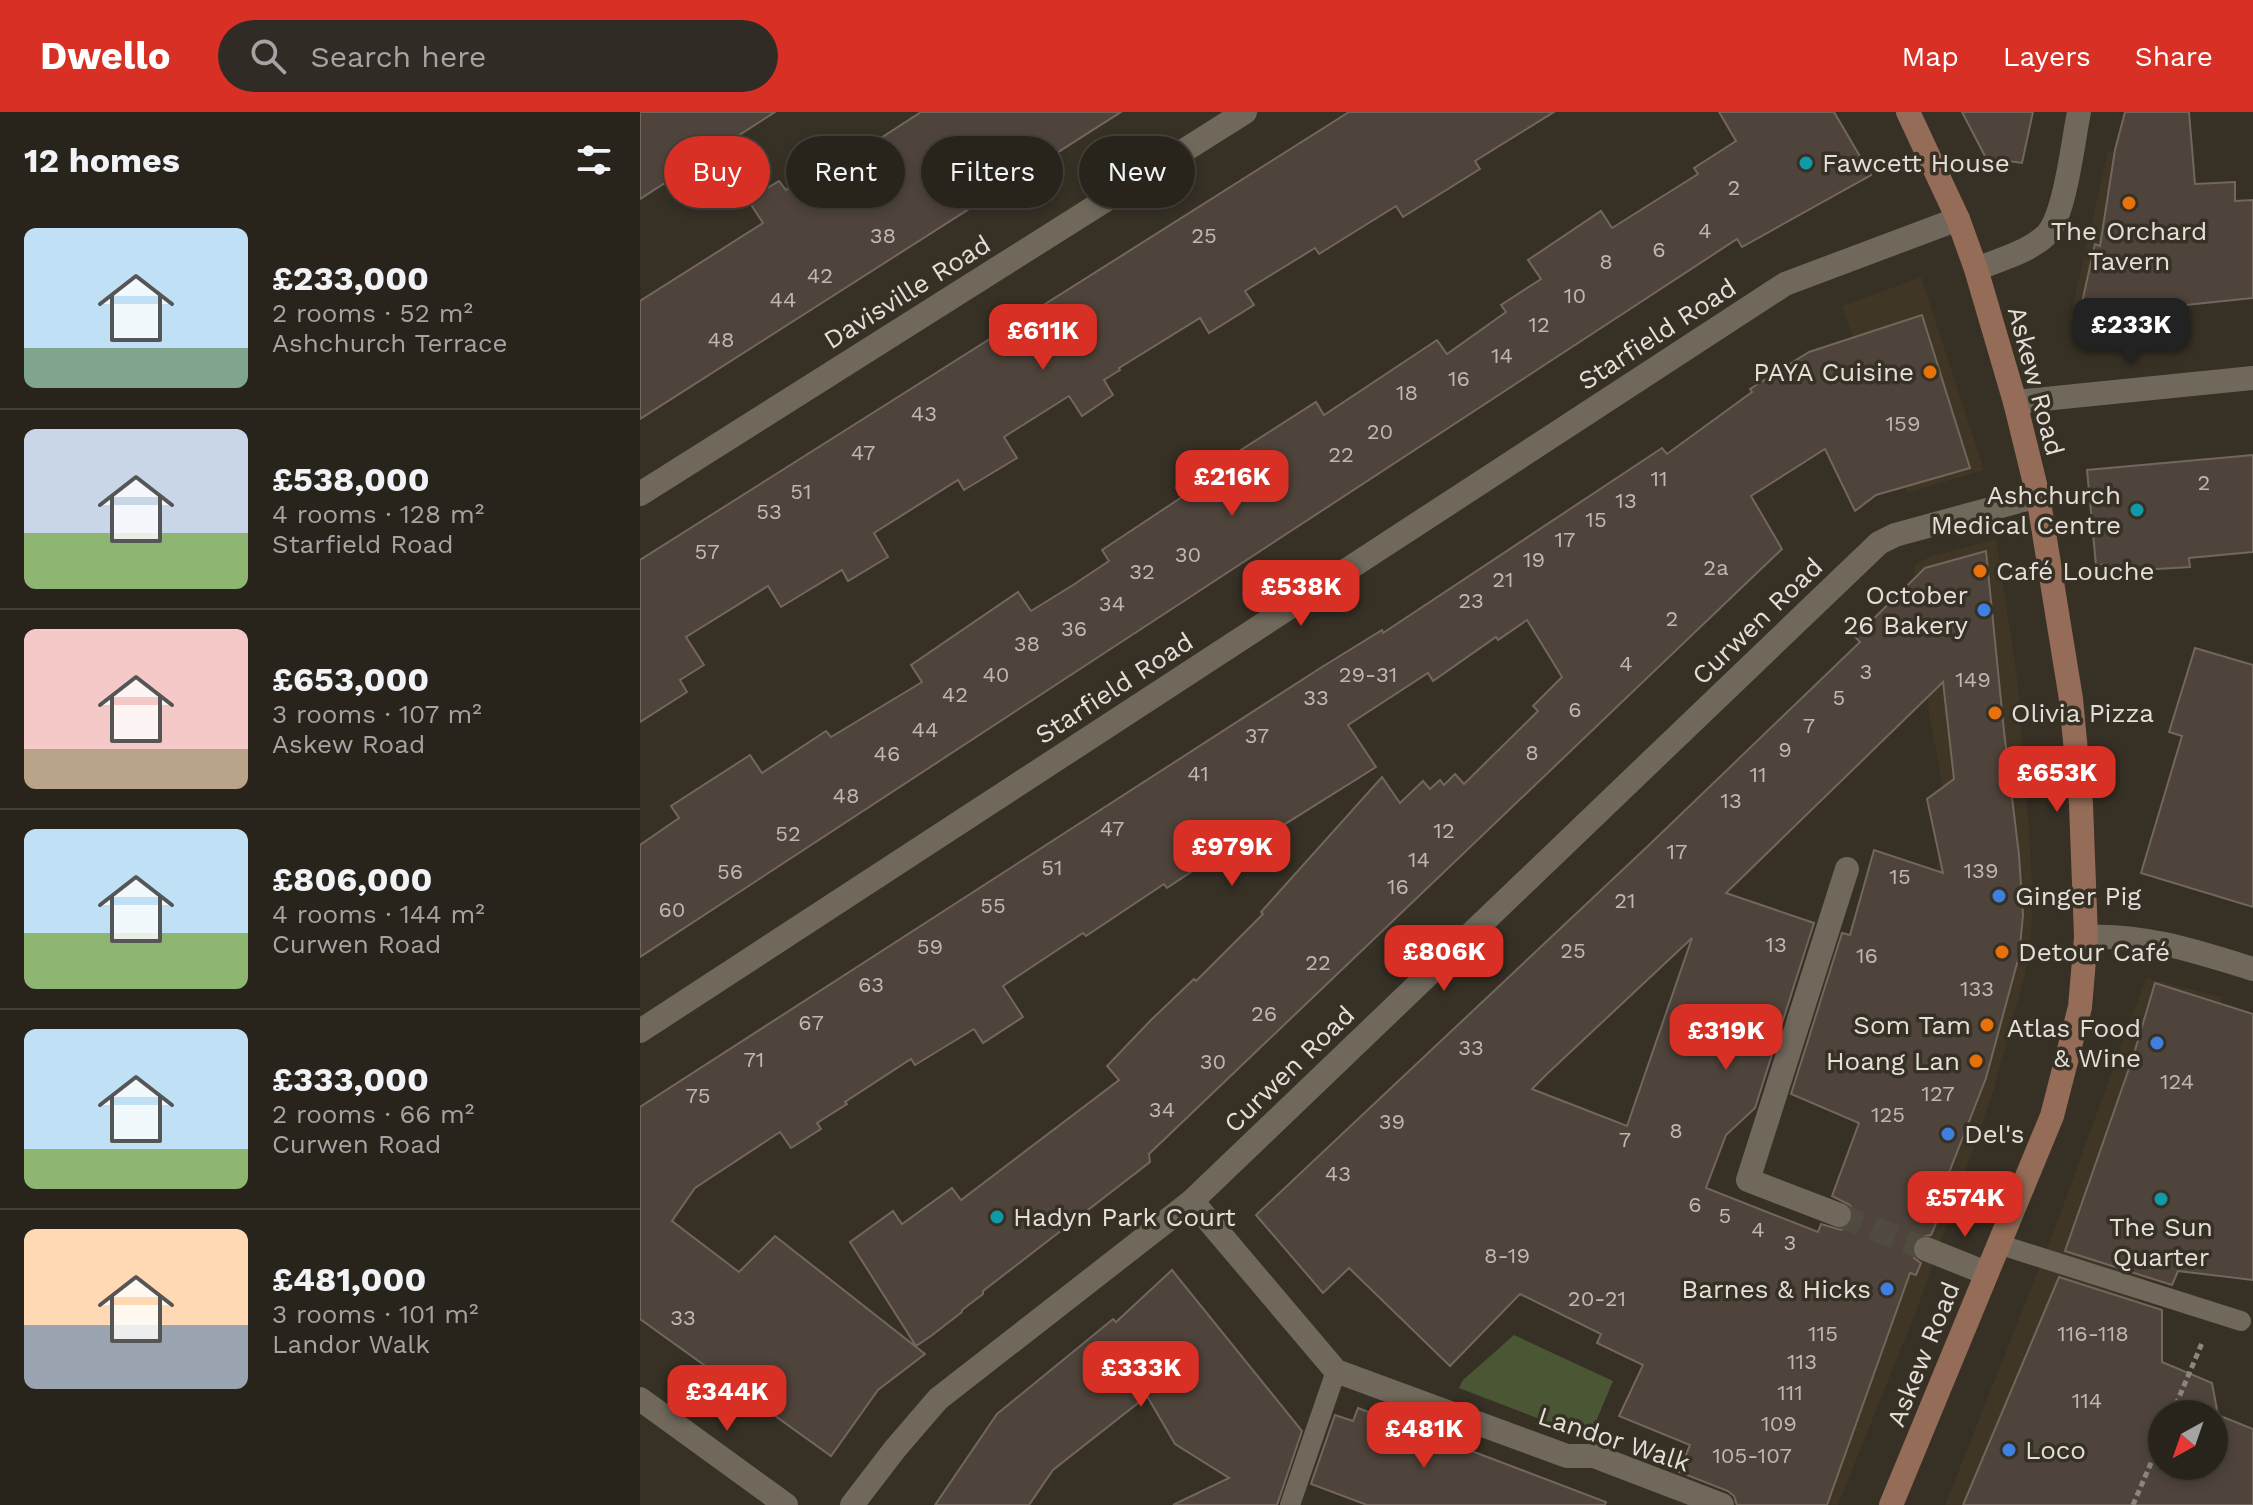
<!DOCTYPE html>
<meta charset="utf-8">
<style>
body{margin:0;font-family:"Work Sans",sans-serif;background:#302c25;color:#f1f3f6;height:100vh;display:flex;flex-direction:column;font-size:30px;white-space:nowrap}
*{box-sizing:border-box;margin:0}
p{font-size:26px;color:#a5a4a3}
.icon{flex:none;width:44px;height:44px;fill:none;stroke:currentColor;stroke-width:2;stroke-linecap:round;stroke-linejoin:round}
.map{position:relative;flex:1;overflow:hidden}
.drawer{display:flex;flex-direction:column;background:#28241c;width:640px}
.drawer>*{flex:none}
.top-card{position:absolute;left:24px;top:24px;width:760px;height:72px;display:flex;gap:16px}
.needle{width:52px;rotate:220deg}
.buttons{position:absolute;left:1508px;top:1288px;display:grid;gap:16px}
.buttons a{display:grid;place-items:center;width:80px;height:80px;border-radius:50%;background:#28241c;box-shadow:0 4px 12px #0003,0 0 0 2px #44413b;font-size:40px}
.price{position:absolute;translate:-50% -68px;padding:0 18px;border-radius:16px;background:#d93025;color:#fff;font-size:26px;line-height:52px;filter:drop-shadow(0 2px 4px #0008)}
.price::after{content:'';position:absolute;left:50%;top:48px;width:24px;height:18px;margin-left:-12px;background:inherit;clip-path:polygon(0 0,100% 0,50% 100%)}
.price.on{background:#222;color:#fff}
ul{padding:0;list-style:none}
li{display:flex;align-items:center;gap:24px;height:200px;padding:0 24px}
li+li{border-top:2px solid #44413b}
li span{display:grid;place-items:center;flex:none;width:224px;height:160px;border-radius:12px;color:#555}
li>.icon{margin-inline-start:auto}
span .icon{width:96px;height:96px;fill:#fffc;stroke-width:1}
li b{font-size:34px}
h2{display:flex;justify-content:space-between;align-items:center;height:96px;padding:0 24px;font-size:34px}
.pill{padding:0 28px;border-radius:36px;background:#28241c;box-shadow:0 4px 12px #0003,0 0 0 2px #44413b;font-size:28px;line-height:72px}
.pill.on{background:#d93025;color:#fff}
header{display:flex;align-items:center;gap:48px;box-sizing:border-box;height:112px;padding:0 40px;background:#d93025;color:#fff}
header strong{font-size:38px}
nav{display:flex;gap:44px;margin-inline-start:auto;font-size:28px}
.search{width:560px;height:72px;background:#302c25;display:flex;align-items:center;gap:20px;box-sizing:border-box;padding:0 28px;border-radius:44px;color:#a5a4a3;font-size:30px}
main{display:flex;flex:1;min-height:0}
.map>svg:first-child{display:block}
</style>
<header>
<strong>Dwello</strong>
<div class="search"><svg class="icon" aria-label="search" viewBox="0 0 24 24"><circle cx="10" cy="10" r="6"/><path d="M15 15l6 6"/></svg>Search here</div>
<nav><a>Map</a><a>Layers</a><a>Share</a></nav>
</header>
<main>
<section class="drawer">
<h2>12 homes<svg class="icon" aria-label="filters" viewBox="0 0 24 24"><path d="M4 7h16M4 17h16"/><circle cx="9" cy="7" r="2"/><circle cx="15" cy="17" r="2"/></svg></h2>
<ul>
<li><span style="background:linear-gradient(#bfe0f5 75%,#7fa58c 0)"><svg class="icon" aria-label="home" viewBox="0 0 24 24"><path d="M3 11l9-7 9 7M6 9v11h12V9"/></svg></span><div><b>£233,000</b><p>2 rooms · 52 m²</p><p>Ashchurch Terrace</p></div></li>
<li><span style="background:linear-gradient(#c9d6e8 65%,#8fb573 0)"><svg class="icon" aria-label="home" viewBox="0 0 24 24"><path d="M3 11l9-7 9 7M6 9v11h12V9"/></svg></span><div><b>£538,000</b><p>4 rooms · 128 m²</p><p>Starfield Road</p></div></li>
<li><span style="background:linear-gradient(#f6c9c9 75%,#b9a48a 0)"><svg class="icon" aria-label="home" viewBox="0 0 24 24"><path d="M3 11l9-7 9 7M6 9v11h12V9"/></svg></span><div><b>£653,000</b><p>3 rooms · 107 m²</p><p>Askew Road</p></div></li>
<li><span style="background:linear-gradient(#bfe0f5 65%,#8fb573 0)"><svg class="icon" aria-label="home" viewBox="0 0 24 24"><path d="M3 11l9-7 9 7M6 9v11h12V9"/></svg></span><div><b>£806,000</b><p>4 rooms · 144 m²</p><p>Curwen Road</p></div></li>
<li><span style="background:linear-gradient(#bfe0f5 75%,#8fb573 0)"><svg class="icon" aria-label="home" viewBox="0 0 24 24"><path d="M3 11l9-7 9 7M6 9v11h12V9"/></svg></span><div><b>£333,000</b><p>2 rooms · 66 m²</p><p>Curwen Road</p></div></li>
<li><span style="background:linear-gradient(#ffd9b3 60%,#9aa5b1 0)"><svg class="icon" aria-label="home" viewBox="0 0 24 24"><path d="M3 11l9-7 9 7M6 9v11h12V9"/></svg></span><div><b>£481,000</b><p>3 rooms · 101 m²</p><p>Landor Walk</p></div></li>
</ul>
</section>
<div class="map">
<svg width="1613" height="1393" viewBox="0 0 1613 1393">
<rect width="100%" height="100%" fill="#363025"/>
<g fill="#3f3625">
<polygon points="1507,37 1520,224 1443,233 1430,206 1468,40"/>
<polygon points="1281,165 1344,358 1267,381 1202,194"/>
<polygon points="1356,427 1377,565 1389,719 1393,786 1390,837 1384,866 1354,977 1277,1197 1198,1393 1092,1393 1257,968 1293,802 1304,682 1289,601 1274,453 1292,444"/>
<polygon points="1506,866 1583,885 1546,1004 1497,1198 1437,1393 1305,1393 1414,1119"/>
</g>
<polygon fill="#4b5634" points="874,1223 973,1269 949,1326 819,1276 823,1268"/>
<g fill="#4f443b" stroke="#72665d" stroke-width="2" fill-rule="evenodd">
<polygon points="0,0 135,0 0,87"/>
<polygon points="281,0 481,0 0,307 0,189 123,111 108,88 139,69 146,78 177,59 182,69 244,29 241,26"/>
<polygon points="709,0 914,0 835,49 840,57 763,105 756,94 679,142 675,136 605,179 614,193 569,221 560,206 479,256 480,258 464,268 473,283 442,304 429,284 364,325 377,346 324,378 318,368 234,421 248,445 208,469 202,458 141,495 128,474 46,525 64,553 40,568 47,580 0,610 0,448"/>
<polygon points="1079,0 1194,0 1231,63 1102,135 1097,127 0,845 0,733 39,706 31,694 110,643 122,661 186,619 191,625 282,570 271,553 378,480 391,499 433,473 469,449 462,438 542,385 536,376 569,354 571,357 676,290 684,303 797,228 807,242 866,200 861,193 901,167 888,148 961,99 972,116 1058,62 1054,56 1096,29"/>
<polygon points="1322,0 1393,0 1382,51 1346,46"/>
<polygon points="1485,0 1549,0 1555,72 1595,70 1595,89 1613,88 1613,186 1439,204 1455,132 1460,134 1475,38"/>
<polygon points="1282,203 1330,356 1236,383 1215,399 1185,337 1111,384 1142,437 509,1042 510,1050 343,1179 343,1182 322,1198 322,1200 291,1224 276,1234 210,1130 253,1099 262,1112 312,1076 321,1088 479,968 467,954 511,908 554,867 556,869 623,802 621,800 742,665 760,691 783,669 790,677 800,668 804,673 815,662 824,672 898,599 893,594 922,565 887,508 858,528 856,525 793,569 788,561 708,613 736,655 575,756 569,748 527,776 524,772 446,824 443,821 363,874 383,905 343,931 334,917 275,953 271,947 205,990 207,992 177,1011 181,1017 151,1036 140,1020 55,1076 32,1109 99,1160 135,1124 285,1242 238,1278 191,1344 0,1207 0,995 682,555 742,518 743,521 1022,336 1027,342 1112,280 1110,277 1169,240"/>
<polygon points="1613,343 1613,440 1549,446 1550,455 1467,460 1466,452 1456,453 1447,358"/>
<path d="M1346 439 1364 619 1379 743 1383 803 1379 844 1346 966 1291 1107 1297 1109 1291 1123 1277 1125 1272 1132 1274 1146 1281 1151 1276 1163 1270 1161 1187 1393H1097L1094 1384 1088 1379 1039 1360 1050 1333 979 1304 1003 1253 957 1231 961 1222 880 1182 810 1254 709 1156 683 1181 616 1103 1009 733 1220 530 1215 525 1285 456ZM1303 570 1314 667 1287 687 1303 761 1234 738 1210 823 1202 821 1151 982 1219 1011 1192 1084 1210 1093 1214 1100 1213 1108 1209 1114 1201 1118 1181 1112 1178 1120 1066 1076 1086 1023 1115 996 1174 811 1086 781ZM1052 826 987 1014 892 977 908 961Z"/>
<polygon points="1555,536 1613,553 1613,795 1501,761 1542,624 1529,620"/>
<polygon points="1515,871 1613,902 1613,1168 1538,1159 1532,1173 1425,1139 1493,945"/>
<polygon points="532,1158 662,1319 637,1393 533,1393 589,1366 535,1332 507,1284 413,1358 389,1393 295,1393 357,1302 473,1207 476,1210"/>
<path d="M1419 1165 1522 1198V1250L1572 1271 1578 1303 1613 1317V1393H1323ZM1522 1302H1574V1354H1522Z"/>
<polygon points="718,1296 966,1390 965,1393 727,1393 671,1372 695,1303 713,1309"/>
</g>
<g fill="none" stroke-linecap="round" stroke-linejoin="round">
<polyline stroke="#504a40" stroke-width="24" stroke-dasharray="24 12" stroke-linecap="butt" points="1199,1103 1286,1137"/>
<g stroke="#8b867d" stroke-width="5" stroke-dasharray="6 4" stroke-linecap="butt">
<polyline points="1532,1302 1562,1231"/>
<polyline points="1493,1393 1522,1325"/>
</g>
<g stroke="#6f685b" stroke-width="20">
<polyline points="1358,1132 1601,1209"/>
<polyline points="650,1393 696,1259"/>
</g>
<g stroke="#6f685b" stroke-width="24">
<path d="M1336 157C1359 148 1385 141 1404 125 1425 109 1433 28 1439 0"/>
<polyline points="1375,290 1613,266"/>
<polyline points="0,382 605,0"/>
<path d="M1446 825C1505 822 1558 840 1613 857"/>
<polyline points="0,919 1145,172 1318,107"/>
<polyline points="552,1089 696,1259 927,1344 954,1344 1082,1393"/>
<polyline points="1199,1103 1108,1068 1207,757"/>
<polyline points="1286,1137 1346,1161"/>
<polyline points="0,1287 146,1393"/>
<polyline points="212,1393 255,1337 298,1287 552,1089 1239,431 1255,423 1398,384"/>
</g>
<polyline stroke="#946c58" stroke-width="24" points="1251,1393 1412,1004 1440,895 1446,825 1441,692 1431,587 1398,384 1375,290 1336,157 1318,107 1268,0"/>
</g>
<g fill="#0f9aa8" stroke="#363025" stroke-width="3">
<circle cx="1166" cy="51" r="8"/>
<circle cx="1497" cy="398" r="8"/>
<circle cx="1521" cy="1087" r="8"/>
<circle cx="357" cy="1105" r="8"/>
</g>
<g fill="#e8710a" stroke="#363025" stroke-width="3">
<circle cx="1489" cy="91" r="8"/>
<circle cx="1290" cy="260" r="8"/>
<circle cx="1340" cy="459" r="8"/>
<circle cx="1355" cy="601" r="8"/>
<circle cx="1362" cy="840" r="8"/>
<circle cx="1347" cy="913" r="8"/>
<circle cx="1336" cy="949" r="8"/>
</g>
<g fill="#3f7fe0" stroke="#363025" stroke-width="3">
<circle cx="1344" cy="498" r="8"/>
<circle cx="1359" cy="784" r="8"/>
<circle cx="1517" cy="931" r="8"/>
<circle cx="1308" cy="1022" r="8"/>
<circle cx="1247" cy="1177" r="8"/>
<circle cx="1369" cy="1338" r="8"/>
</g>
<g text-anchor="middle" stroke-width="7" stroke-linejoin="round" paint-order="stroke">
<g font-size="22" fill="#beb8b1">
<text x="1094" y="83">2</text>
<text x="1065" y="126">4</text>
<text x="243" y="131">38</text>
<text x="564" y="131">25</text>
<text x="1019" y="145">6</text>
<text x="966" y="157">8</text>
<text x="180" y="171">42</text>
<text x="935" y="191">10</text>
<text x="143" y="195">44</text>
<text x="899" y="220">12</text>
<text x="81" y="235">48</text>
<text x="862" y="251">14</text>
<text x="819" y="274">16</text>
<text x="767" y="288">18</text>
<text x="284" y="309">43</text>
<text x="1263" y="319">159</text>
<text x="740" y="327">20</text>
<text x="223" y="348">47</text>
<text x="701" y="350">22</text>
<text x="1019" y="374">11</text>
<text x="1564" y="378">2</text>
<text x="161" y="387">51</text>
<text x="986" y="396">13</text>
<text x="129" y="407">53</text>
<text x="956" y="415">15</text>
<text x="925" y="435">17</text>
<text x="67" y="447">57</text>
<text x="548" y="450">30</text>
<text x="894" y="455">19</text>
<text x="1076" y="463">2a</text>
<text x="502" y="467">32</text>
<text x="863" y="475">21</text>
<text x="831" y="496">23</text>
<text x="472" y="499">34</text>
<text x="1032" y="514">2</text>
<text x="434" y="524">36</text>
<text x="387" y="539">38</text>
<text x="986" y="559">4</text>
<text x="1226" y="567">3</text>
<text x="356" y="570">40</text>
<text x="728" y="570">29-31</text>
<text x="1333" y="575">149</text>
<text x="315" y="590">42</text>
<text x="676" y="593">33</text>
<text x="1199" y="593">5</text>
<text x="935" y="605">6</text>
<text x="1169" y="621">7</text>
<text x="285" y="625">44</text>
<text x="617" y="631">37</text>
<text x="1145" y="645">9</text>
<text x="892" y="648">8</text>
<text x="247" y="649">46</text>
<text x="558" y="669">41</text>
<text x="1118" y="670">11</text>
<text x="206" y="691">48</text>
<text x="1091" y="696">13</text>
<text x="472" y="724">47</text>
<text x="804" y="726">12</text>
<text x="148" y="729">52</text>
<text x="1037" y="747">17</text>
<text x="779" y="755">14</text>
<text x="412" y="763">51</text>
<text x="1341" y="766">139</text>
<text x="90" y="767">56</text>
<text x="1260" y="772">15</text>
<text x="758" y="782">16</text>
<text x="985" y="796">21</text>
<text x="353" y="801">55</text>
<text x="32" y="805">60</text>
<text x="1136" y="840">13</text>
<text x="290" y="842">59</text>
<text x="933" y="846">25</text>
<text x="1227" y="851">16</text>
<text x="678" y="858">22</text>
<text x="231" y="880">63</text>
<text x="1337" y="884">133</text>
<text x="624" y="909">26</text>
<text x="171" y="918">67</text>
<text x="831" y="943">33</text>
<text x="114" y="955">71</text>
<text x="573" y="957">30</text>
<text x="1537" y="977">124</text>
<text x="1298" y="989">127</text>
<text x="58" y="991">75</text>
<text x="522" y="1005">34</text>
<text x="1248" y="1010">125</text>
<text x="752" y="1017">39</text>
<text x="1036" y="1026">8</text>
<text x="985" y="1035">7</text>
<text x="698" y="1069">43</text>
<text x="1055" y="1100">6</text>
<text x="1085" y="1111">5</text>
<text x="1118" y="1125">4</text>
<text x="1150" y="1138">3</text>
<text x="867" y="1151">8-19</text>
<text x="957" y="1194">20-21</text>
<text x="43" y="1213">33</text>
<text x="1183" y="1229">115</text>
<text x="1453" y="1229">116-118</text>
<text x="1162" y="1257">113</text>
<text x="1150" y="1288">111</text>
<text x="1447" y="1296">114</text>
<text x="1139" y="1319">109</text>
<text x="1112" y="1351">105-107</text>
</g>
<g font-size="26" fill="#e3dfd8" stroke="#363025" text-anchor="start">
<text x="1182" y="60">Fawcett House</text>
<text x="1489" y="128" text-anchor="middle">The Orchard<tspan x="1489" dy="30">Tavern</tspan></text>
<text x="1274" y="269" text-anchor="end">PAYA Cuisine</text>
<text x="1481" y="392" text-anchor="end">Ashchurch<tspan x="1481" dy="30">Medical Centre</tspan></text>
<text x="1356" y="468">Café Louche</text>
<text x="1328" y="492" text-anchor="end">October<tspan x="1328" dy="30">26 Bakery</tspan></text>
<text x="1371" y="610">Olivia Pizza</text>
<text x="1375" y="793">Ginger Pig</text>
<text x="1378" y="849">Detour Café</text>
<text x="1331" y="922" text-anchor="end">Som Tam</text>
<text x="1501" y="925" text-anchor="end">Atlas Food<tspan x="1501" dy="30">&amp; Wine</tspan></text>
<text x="1320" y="958" text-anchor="end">Hoang Lan</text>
<text x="1324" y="1031">Del's</text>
<text x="373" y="1114">Hadyn Park Court</text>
<text x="1521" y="1124" text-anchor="middle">The Sun<tspan x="1521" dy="30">Quarter</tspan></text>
<text x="1231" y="1186" text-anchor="end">Barnes &amp; Hicks</text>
<text x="1385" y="1347">Loco</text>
</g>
<g font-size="26" fill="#e3dfd8" stroke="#363025">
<text transform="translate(267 180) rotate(-32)" y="9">Davisville Road</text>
<text transform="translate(1017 222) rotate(-33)" y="9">Starfield Road</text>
<text transform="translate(1396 269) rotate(75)" y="9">Askew Road</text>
<text transform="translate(1117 509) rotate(-44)" y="9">Curwen Road</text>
<text transform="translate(474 576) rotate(-33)" y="9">Starfield Road</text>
<text transform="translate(649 957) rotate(-44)" y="9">Curwen Road</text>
<text transform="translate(1283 1242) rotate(-68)" y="9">Askew Road</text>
<text transform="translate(974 1327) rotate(18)" y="9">Landor Walk</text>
</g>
</g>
</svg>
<div class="buttons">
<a><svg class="needle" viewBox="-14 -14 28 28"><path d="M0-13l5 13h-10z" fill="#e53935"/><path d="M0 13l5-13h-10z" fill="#a5a4a3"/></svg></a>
</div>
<b class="price on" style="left:1491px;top:254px">£233K</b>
<b class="price" style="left:403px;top:260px">£611K</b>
<b class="price" style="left:592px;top:406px">£216K</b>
<b class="price" style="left:661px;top:516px">£538K</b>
<b class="price" style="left:1417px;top:702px">£653K</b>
<b class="price" style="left:592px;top:776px">£979K</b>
<b class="price" style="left:804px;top:881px">£806K</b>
<b class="price" style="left:1086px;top:960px">£319K</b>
<b class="price" style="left:1325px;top:1127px">£574K</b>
<b class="price" style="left:501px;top:1297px">£333K</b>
<b class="price" style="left:87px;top:1321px">£344K</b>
<b class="price" style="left:784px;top:1358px">£481K</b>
<div class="top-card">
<a class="pill on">Buy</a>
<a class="pill">Rent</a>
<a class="pill">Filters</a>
<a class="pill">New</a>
</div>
</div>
</main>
